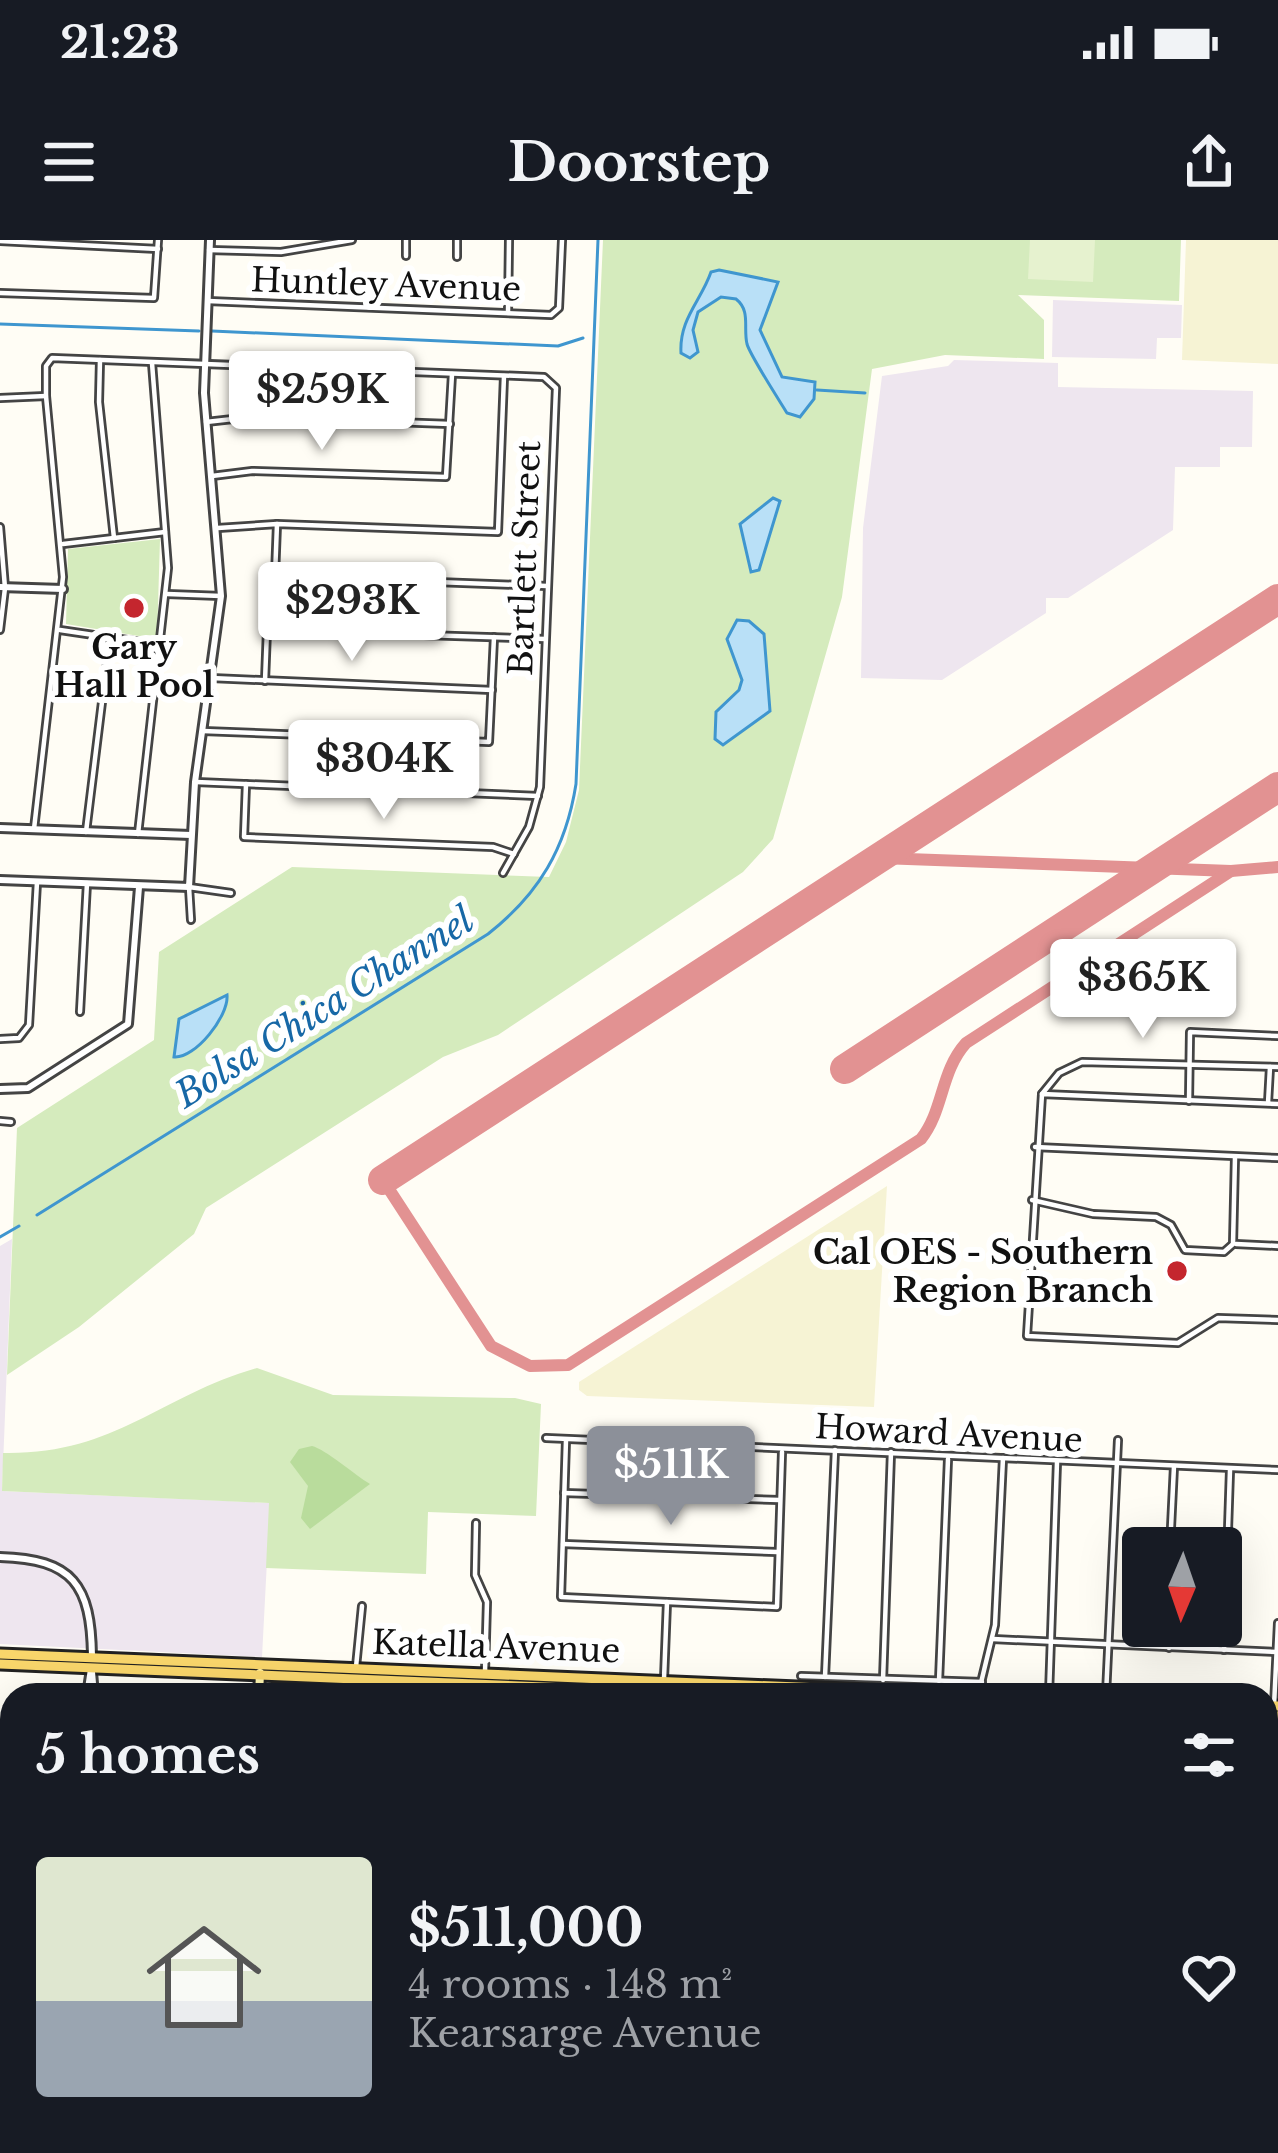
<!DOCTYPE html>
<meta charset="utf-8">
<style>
body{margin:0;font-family:"Libre Baskerville",serif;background:#242831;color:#f1f3f6;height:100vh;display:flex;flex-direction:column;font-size:45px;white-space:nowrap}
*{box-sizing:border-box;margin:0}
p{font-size:39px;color:#9ea1a6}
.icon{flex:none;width:66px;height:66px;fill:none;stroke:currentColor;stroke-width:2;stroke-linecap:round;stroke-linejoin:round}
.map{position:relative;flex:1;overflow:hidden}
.panel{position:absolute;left:0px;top:1443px;width:1278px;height:471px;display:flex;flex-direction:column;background:#171b24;border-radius:36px 36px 0 0;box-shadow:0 12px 48px #0002}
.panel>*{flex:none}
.needle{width:78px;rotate:182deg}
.buttons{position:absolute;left:1122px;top:1287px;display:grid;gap:24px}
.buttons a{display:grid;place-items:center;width:120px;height:120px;border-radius:12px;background:#171b24;box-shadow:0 12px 48px #0002;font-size:60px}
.price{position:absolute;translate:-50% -102px;padding:0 27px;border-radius:12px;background:#fff;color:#222;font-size:39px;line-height:78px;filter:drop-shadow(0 3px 6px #0008)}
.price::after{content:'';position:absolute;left:50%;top:72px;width:36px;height:27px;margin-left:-18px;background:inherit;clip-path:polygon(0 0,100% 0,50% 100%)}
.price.active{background:#8c9099;color:#fff}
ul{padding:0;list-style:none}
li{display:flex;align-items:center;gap:36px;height:300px;padding:0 36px}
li+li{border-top:3px solid #363941}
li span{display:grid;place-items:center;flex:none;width:336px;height:240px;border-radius:12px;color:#555}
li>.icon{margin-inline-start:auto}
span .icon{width:144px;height:144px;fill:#fffc;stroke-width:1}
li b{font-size:51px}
h2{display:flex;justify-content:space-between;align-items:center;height:144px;padding:0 36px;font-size:51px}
.status{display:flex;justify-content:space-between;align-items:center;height:84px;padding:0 60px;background:#171b24;direction:ltr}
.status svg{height:33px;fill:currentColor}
header{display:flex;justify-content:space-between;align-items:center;height:156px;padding:0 36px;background:#171b24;font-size:54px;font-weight:800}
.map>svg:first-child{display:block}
</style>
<div class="status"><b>21:23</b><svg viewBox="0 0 49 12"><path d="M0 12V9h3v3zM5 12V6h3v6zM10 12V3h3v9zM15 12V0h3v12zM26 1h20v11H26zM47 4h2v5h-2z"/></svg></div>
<header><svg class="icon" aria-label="menu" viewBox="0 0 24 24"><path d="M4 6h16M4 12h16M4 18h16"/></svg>Doorstep<svg class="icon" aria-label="share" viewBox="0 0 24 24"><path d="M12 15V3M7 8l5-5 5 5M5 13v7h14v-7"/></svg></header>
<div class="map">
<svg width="1278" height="1913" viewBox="0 0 1278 1913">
<rect width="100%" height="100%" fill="#fffdf5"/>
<g fill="#eee6ef">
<polygon points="1053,60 1182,65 1181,98 1157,98 1156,119 1052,117"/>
<polygon points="954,120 1058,123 1058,147 1253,151 1252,207 1220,207 1220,227 1175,227 1173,290 1068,358 1046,358 1046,373 942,440 861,438 863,288 882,136 948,126"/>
<polygon points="12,999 2,1251 270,1263 262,1417 0,1404 0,1006"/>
</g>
<g fill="#f6f3d4">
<polygon points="1186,0 1278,0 1278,124 1182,120"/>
<polygon points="887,946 874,1167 587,1156 579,1150 579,1142"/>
</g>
<g fill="#d5ebbd">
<polygon points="603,0 1181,0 1179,61 1018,55 1044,80 1044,119 945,115 872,129 842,357 773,599 743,632 498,795 443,817 206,968 194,994 79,1087 7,1135 17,888 154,800 159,712 292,627 549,637 566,602 579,550"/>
<polygon points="160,299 157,399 66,384 68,309"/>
<path d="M257 1128 333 1155 515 1158 541 1164 536 1276 428 1272 426 1334 266 1328 269 1263 2 1251 3 1213C115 1215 159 1156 257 1128Z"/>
</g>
<path fill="#b9dc9c" d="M312 1206C325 1209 355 1235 370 1244L310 1289 301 1278 308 1246 290 1222 299 1209Z"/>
<g fill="#e6f2cf">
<polygon points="1030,0 1095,0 1093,42 1028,39"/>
<polygon points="1266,1743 1278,1743 1278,1913 1265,1902"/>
<polygon points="414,1902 1148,1902 1148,1913 413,1913"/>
</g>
<g fill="#b9e0f7" stroke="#3f96cf" stroke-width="3">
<path d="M719 30 778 42 760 90 782 137 815 142 814 159 800 177 787 173C779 160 750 115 747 104 743 87 751 71 736 59L721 57 698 72 693 90 698 112 690 118 681 113C679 79 701 61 711 32Z"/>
<polygon points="773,258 780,261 759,330 751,332 740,284"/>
<polygon points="737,380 749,381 764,394 770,471 723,505 715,499 716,472 739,450 742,440 727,399"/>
<path d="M227 755C229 776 195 819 174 817L179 779Z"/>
</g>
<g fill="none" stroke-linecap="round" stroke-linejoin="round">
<g stroke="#3f96cf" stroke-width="3">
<polyline points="0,84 199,91"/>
<polyline points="212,91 558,106 583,98"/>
<polyline points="817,150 865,153"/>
<path d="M37 975 488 694C539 654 566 608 576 544L598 0"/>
<polyline points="0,997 19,986"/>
</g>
<g stroke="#e29292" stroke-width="12">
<polyline points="880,618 1231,631 1278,627"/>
<path d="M383 940 491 1106 530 1126 568 1125 921 899C944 870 940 832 966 803L1231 631"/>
</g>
<g stroke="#e29292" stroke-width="30">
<polyline points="845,829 1278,547"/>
<polyline points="383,940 1278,359"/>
</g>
<g stroke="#444" stroke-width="10">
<g id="minor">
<polyline points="406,0 406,16"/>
<polyline points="0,1 158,9"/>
<polyline points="209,10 281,12 352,0"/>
<polyline points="457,17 457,0"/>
<polyline points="0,53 154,58 158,0"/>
<polyline points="208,61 551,75 559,68 562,0"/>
<polyline points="508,73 509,0"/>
<polyline points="100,120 99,162 114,298"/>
<polyline points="0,158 46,156"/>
<polyline points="206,182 251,177 450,184"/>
<polyline points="212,236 252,231 446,237 452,134"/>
<polyline points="277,284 275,336 547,346"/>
<polyline points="0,287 5,348 0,390"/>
<polyline points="218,288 277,284 498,292 504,136"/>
<polyline points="63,304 165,292"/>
<polyline points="167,354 221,356"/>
<polyline points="60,390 161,405"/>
<polyline points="211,438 492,450"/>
<polyline points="265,441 267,390 545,399"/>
<polyline points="203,491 489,502 494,397"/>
<polyline points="196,542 538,556"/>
<polyline points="246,544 244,597 493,607 514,614"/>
<polyline points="34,589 63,337 46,156 46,126 52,118 544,137 556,148 540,547 529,587 503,633"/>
<polyline points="86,592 110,397"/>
<polyline points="138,594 168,328 152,123"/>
<polyline points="191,680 189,647 231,653"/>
<polyline points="80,772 87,643"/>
<polyline points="0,799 19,798 29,785 37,642"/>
<polyline points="1042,854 1059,833 1082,822 1278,827"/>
<polyline points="1189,861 1190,792 1278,796"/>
<polyline points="1268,863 1270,827"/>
<polyline points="1278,864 1042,854 1027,1096 1178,1103 1218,1078 1278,1080"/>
<polyline points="0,881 11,882"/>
<polyline points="1035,907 1278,918"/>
<polyline points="1032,960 1093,974 1156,977 1171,985 1185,1010 1224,1012 1233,1004 1235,917"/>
<polyline points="1236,1004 1278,1006"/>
<polyline points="546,1198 1278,1230"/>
<polyline points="566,1200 561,1357 777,1367 782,1212"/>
<polyline points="564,1253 779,1260"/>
<polyline points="476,1283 475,1335 487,1362 485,1432"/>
<polyline points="563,1304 777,1312"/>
<polyline points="1170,1308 1174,1226"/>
<polyline points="993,1399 1277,1412"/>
<polyline points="1169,1408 1169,1386"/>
<polyline points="1224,1410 1230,1230"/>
<polyline points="356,1427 362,1366"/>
<polyline points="801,1436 982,1442"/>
<polyline points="825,1437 835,1210"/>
<polyline points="664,1439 667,1362"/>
<polyline points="883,1440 891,1212"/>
<polyline points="939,1441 948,1219"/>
<polyline points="978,1455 995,1385 1003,1218"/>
<polyline points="1049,1455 1057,1222"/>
<polyline points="1106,1455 1118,1200"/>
<polyline points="1274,1466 1278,1383"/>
<polyline points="1266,1548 1278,1548"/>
<polyline points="1266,1553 1278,1554"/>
<polyline points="1266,1745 1278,1745"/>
<polyline points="0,1766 12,1758"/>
<polyline points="151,1913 151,1902"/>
</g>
</g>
<g stroke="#444" stroke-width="12">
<g id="tertiary">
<polyline points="0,347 63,349"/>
<polyline points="0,588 191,595"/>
<polyline points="0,640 189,647 195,542 221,356 204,153 210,0"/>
<polyline points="0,849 28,848 128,784 139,647"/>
<path d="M0 1317C73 1319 91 1345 92 1416"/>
<polyline points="92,1432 94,1455"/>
<polyline points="87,1455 91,1429"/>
<polyline points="0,1532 12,1533"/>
</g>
</g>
<g stroke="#333" stroke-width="14">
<g id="secondary">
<polyline points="259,1455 260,1433"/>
<polyline points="234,1913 234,1902"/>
</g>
</g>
<g stroke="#222" stroke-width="15">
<g id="primary">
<polyline points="0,1414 990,1455"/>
<polyline points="0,1424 736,1455"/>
<polyline points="1266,1466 1278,1466"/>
<polyline points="1266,1476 1278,1476"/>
</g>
</g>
<use href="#minor" stroke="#fff" stroke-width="4.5"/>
<use href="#tertiary" stroke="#fff" stroke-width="6"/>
<use href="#secondary" stroke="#fff6b0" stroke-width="8"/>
<use href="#primary" stroke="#f9d66b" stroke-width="9"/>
</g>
<g fill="#c4262e" stroke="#fff" stroke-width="4.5">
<circle cx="134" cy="368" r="12"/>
<circle cx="1177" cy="1031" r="12"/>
</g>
<g text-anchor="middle" stroke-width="12" stroke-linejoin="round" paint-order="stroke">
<g font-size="33" fill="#111" stroke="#fff">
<text transform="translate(386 44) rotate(2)" y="12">Huntley Avenue</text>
<text transform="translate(524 318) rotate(-88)" y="12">Bartlett Street</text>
<text transform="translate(949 1193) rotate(3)" y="12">Howard Avenue</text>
<text transform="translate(496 1406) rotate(2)" y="12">Katella Avenue</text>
</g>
<g font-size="33" font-weight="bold" fill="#111" stroke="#fff">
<text x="134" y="419">Gary<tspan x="134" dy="38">Hall Pool</tspan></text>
<text x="1153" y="1024" text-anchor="end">Cal OES - Southern<tspan x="1153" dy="38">Region Branch</tspan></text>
</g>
<g font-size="36" font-style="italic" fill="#1768a6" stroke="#fff">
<text transform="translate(324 767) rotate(-32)" y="13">Bolsa Chica Channel</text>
</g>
</g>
</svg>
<div class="buttons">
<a><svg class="needle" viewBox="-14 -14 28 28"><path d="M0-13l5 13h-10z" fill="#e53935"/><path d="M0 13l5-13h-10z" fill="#9ea1a6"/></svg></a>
</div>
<b class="price" style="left:322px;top:213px">$259K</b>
<b class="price" style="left:352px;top:424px">$293K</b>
<b class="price" style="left:384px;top:582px">$304K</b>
<b class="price" style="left:1143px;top:801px">$365K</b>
<b class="price active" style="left:671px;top:1288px">$511K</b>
<section class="panel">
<h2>5 homes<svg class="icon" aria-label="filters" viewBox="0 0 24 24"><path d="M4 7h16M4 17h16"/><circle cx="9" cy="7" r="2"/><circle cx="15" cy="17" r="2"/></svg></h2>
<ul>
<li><span style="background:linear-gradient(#dfe7d0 60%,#9aa5b1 0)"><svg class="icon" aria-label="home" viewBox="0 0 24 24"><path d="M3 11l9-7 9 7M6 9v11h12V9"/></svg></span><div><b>$511,000</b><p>4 rooms · 148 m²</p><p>Kearsarge Avenue</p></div><svg class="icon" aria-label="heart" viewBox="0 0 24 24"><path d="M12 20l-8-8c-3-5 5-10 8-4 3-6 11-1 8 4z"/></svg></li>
</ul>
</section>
</div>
